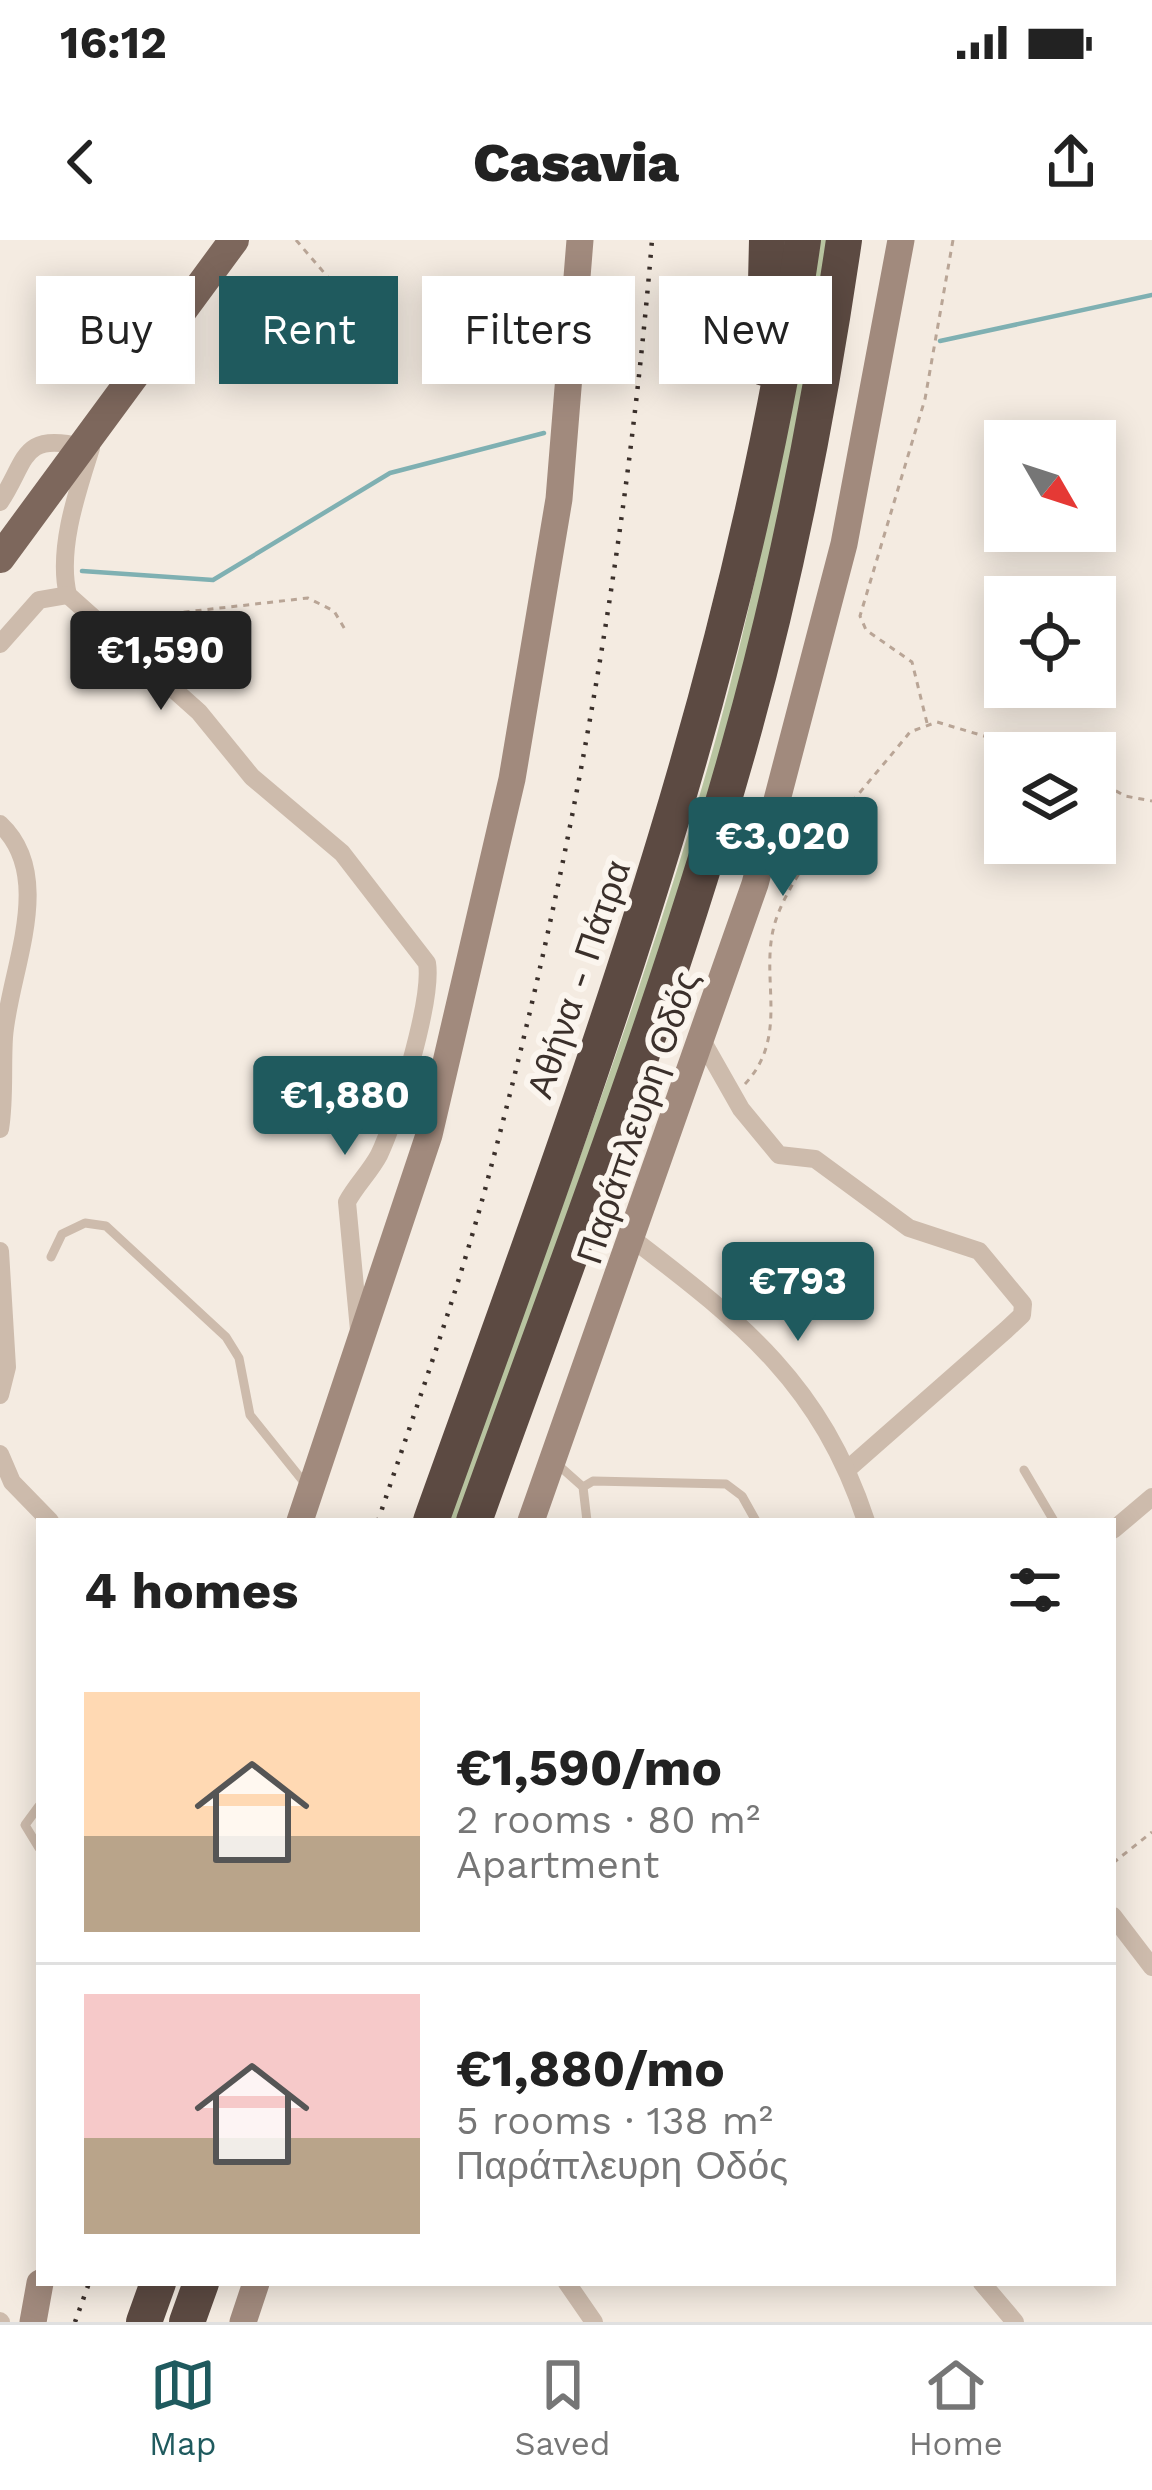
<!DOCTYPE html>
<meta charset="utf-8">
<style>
body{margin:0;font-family:"Work Sans",sans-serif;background:#f6f6f6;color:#222;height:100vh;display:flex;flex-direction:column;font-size:45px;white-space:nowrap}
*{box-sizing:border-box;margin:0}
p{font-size:39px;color:#767676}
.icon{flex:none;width:66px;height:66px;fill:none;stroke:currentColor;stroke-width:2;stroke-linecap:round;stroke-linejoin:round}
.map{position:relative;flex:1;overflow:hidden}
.drawer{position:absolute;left:36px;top:1278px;width:1080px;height:768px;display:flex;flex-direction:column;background:#fff;border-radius:0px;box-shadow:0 6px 30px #0003}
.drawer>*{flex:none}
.guide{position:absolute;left:36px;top:36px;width:1080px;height:108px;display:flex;gap:24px}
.needle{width:78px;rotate:129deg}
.tools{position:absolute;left:984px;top:180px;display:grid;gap:24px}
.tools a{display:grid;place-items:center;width:132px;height:132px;border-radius:0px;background:#fff;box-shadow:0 6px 30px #0003;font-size:60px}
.price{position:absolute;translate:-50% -102px;padding:0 27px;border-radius:12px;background:#1f5a5e;color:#fff;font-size:39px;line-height:78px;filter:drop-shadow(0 3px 6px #0008)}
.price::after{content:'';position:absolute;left:50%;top:72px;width:36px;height:27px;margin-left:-18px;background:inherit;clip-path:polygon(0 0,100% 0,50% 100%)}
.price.current{background:#222;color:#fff}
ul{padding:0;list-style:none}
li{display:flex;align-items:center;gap:36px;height:300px;padding:0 48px}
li+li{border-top:3px solid #e0e0e0}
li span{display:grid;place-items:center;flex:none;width:336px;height:240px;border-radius:0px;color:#555}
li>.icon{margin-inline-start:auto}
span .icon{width:144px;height:144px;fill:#fffc;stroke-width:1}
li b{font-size:51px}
h2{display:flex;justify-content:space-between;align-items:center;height:144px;padding:0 48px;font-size:51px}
.chip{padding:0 42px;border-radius:0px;background:#fff;box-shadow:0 6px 30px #0003;font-size:42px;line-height:108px}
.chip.current{background:#1f5a5e;color:#fff}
.status{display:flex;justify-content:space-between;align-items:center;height:84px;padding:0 60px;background:#fff;direction:ltr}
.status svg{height:33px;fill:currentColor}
header{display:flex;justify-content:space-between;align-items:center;height:156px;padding:0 48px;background:#fff;font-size:54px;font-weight:800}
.tabs{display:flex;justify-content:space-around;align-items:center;height:168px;border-top:3px solid #e0e0e0;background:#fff;font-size:33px;color:#767676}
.tabs a{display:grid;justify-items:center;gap:6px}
.tabs .current{color:#1f5a5e}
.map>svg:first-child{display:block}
</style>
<div class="status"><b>16:12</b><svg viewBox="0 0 49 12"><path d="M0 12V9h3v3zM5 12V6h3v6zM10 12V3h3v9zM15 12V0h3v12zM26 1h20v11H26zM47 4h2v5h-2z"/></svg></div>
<header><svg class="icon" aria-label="back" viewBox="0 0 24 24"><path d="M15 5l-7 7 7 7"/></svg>Casavia<svg class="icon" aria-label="share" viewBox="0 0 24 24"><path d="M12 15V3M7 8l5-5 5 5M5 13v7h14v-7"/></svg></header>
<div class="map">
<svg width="1152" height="2082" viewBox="0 0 1152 2082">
<rect width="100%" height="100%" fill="#f4ebe1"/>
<path fill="#b8c4a0" d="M819 0H827C803 155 776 311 734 463 658 741 554 1010 457 1281H448C540 1022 642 764 716 498 761 334 791 168 819 0Z"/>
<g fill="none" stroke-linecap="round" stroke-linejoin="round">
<g stroke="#7fb0b2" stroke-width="4.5">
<polyline points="940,101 1152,55"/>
<polyline points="82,331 213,340 390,233 544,193"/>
</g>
<g stroke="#b9a596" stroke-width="3" stroke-dasharray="6 6" stroke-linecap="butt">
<polyline points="296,0 393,113"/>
<polyline points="124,379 308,358 334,371 346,391"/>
<polyline points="927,483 912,422 866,390 860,376 925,159 953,0"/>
<polyline points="1095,539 1125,556 1152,561"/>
<path d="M745 844C793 792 755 732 778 674 800 617 870 542 910 492L937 482 1041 513"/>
<polyline points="1113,1623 1152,1592"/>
</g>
<g stroke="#cdbbac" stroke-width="9">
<polyline points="51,1017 62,994 85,983 106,986 226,1097 239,1118 250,1175 307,1246"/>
<polyline points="556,1223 583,1247 587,1281"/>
<polyline points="1024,1230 1054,1281"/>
<polyline points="583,1247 593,1241 726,1244 742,1256 756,1281"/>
<polyline points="39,1566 25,1585 39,1608"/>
</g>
<g stroke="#cdbbac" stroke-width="18">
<path d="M91 208C77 252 57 310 68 355L199 472 252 537 342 613 427 723C433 760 396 880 379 915 370 932 356 945 347 962L359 1090"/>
<path d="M0 262C27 222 20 191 82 207"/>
<polyline points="0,404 39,360 68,355"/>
<path d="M0 584C57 637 9 731 4 797 2 829 5 858 0 889"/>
<polyline points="703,802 741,869 779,915 815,919 909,988 979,1011 1023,1064 1022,1075 1006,1090 849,1228"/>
<path d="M634 1000C744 1084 821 1145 866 1281"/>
<polyline points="0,1011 7,1127 0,1155"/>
<polyline points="0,1214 12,1242 50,1281"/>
<polyline points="1113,1290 1152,1257"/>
<polyline points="1113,1676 1152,1727"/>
<polyline points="567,2043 594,2082"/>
<polyline points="982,2043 1015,2082"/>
<polyline points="0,2081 1,2082"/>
</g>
<g stroke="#a18a7d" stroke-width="27">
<polyline points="300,1281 429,895 512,539 559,259 580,0"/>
<polyline points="531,1281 755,644 844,304 901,0"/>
<polyline points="33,2082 40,2043"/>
<polyline points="243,2082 256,2043"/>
</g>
<polyline stroke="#7d675c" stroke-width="30" points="0,318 234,0"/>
<g stroke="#5c4a42" stroke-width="36">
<polyline points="764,128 767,0"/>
<path d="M431 1281C582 860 740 445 803 0"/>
<path d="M474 1281C566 1024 665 770 739 507 786 341 819 171 844 0"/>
<polyline points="144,2082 158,2043"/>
<polyline points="187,2082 201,2043"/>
</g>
<g stroke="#3b302b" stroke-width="4.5" stroke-dasharray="3 9" stroke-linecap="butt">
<path d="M378 1281C417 1164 460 1047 491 927 572 623 626 313 652 0"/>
<polyline points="75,2082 89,2043"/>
</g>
</g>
<g text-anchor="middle" stroke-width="12" stroke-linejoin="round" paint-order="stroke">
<g font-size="36" fill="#3b302b" stroke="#fbf5ee">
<text transform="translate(578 739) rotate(-71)" y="13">Αθήνα - Πάτρα</text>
<text transform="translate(637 877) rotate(-71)" y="13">Παράπλευρη Οδός</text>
</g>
</g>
</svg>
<div class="tools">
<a><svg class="needle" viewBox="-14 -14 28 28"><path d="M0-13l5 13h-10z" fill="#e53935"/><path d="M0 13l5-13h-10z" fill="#767676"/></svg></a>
<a><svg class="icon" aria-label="locate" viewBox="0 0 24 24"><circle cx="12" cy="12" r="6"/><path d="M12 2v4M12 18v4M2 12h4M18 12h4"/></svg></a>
<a><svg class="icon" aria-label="layers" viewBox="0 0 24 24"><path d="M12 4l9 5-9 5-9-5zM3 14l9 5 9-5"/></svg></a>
</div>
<b class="price current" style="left:161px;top:473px">€1,590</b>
<b class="price" style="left:783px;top:659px">€3,020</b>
<b class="price" style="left:345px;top:918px">€1,880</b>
<b class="price" style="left:798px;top:1104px">€793</b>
<div class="guide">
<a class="chip">Buy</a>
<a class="chip current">Rent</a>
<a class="chip">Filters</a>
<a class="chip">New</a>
</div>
<section class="drawer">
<h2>4 homes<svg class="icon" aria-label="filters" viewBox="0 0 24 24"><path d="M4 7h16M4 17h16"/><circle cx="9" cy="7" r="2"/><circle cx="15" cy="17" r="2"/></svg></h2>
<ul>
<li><span style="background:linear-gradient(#ffd9b3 60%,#b9a48a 0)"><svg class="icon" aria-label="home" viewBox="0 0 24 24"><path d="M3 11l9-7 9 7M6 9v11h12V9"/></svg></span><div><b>€1,590/mo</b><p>2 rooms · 80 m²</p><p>Apartment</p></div></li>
<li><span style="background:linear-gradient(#f6c9c9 60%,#b9a48a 0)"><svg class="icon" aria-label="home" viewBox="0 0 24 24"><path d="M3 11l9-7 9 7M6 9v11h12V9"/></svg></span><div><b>€1,880/mo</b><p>5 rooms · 138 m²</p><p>Παράπλευρη Οδός</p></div></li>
</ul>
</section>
</div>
<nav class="tabs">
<a class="current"><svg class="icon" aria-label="map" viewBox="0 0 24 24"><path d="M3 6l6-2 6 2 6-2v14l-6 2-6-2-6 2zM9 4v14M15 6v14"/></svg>Map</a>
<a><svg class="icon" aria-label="saved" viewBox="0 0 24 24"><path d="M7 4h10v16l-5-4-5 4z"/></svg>Saved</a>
<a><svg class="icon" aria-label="home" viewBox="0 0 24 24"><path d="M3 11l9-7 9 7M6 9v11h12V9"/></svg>Home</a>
</nav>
